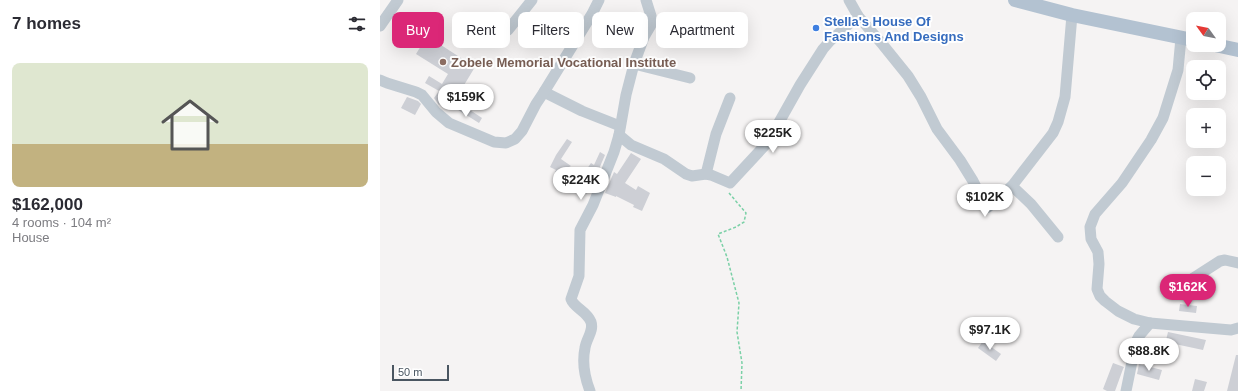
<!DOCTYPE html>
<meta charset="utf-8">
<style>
body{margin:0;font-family:Helvetica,sans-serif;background:#f2f2f3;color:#2b2b33;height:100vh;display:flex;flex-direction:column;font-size:15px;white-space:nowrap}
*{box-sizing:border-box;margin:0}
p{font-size:13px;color:#7c7c81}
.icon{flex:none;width:22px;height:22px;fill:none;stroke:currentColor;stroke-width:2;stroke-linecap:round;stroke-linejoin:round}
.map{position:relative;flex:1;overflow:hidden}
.drawer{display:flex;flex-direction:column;background:#fff;width:380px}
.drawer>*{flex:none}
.hud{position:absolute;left:12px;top:12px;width:380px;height:36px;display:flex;gap:8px}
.needle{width:26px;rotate:303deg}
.fabs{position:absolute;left:806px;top:12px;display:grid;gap:8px}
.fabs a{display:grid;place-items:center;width:40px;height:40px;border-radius:8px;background:#fff;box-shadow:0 4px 16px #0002;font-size:20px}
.scale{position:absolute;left:12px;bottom:10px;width:57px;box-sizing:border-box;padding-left:4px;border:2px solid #4a5661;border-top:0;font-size:11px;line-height:14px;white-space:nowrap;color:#4a5661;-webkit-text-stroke:3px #fff;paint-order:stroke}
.price{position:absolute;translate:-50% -34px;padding:0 9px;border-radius:14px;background:#fff;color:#222;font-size:13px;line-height:26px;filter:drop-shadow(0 1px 2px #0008)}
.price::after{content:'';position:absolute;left:50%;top:24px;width:12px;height:9px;margin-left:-6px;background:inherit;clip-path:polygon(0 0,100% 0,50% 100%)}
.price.on{background:#db2777;color:#fff}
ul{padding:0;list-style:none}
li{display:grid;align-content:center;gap:8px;height:212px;padding:0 12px}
li span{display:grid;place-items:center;height:124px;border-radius:8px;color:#555}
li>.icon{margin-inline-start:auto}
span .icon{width:72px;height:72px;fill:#fffc;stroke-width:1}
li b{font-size:17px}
h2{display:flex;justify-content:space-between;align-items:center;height:48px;padding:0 12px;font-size:17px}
.tag{padding:0 14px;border-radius:8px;background:#fff;box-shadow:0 4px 16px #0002;font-size:14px;line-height:36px}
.tag.on{background:#db2777;color:#fff}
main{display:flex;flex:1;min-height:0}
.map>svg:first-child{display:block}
</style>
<main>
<section class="drawer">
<h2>7 homes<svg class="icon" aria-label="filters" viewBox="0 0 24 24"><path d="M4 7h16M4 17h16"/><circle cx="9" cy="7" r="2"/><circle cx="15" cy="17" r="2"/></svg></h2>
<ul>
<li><span style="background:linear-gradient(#dfe7d0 65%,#c2b280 0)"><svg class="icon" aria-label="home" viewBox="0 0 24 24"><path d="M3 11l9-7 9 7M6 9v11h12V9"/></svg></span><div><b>$162,000</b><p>4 rooms · 104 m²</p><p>House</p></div></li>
</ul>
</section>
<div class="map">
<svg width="858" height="391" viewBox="0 0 858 391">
<rect width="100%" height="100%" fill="#f5f3f3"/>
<g fill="#cdcfd5">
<polygon points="47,36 95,67 75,100 102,118 99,123 75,108 75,109 62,102 59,105 54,98 59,91 45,83 49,76 62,84 68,74 36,54"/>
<polygon points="27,97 38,101 41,104 35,115 21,108"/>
<polygon points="187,139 192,142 181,159 191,166 189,167 202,176 211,163 214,165 220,152 225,155 212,185 206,194 188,183 189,181 175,172 176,170 170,167 176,155"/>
<polygon points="251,153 261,159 245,183 256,190 258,186 270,193 262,211 253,207 254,205 236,196 236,197 225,193 234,172 237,174"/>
<polygon points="800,304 817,306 816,313 799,311"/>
<polygon points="788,332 826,340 823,350 795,344 794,350 784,348"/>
<polygon points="603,341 621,354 616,361 598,348"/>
<polygon points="856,355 858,355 858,391 847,391"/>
<polygon points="733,363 744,367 743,369 735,391 727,391 723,389"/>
<polygon points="759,364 782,370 779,380 757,374"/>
<polygon points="815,379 827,382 824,391 812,391"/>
</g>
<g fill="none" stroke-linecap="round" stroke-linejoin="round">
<polyline stroke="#7ad0a6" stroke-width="1.5" stroke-dasharray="3 2" stroke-linecap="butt" points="349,193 366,213 364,222 356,227 338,234 347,257 359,303 357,332 362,363 361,391"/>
<g stroke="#c1cad2" stroke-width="11">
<polyline points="219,0 212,14 164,92 202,111 240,126"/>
<polyline points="478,16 503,45 528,76 541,97 557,129 580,160 593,181 605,205 608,207 632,186 673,133 678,122 685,97 692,15"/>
<polyline points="0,26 18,0"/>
<polyline points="128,30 152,0"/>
<polyline points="801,38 798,70 783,118 771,140 742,183 715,214 710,227 711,239 718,252 719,264 717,289 720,296 725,301 738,311 754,319 770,323 851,330 858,328"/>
<polyline points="254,64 310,78"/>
<polyline points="0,80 7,83 36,92 42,95 56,112 69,123 114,142 126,143 135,139 142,131 156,104 164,92"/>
<polyline points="239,135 251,145 284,159 306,174 312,176 326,174 331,175 350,183 388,142 420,85 443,49 450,41 478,16 469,0"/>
<polyline points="326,174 336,134 350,98"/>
<polyline points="632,186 651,204 678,237"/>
<polyline points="812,279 840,261 845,260 858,263"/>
<path d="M210 391C205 378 202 362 205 348 206 339 214 331 211 322 207 311 194 308 191 299L199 276 200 230 213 205 234 152 239 135 246 95 254 64 264 37 271 25V16L266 0"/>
<polyline points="746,391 756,342 759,336 770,323"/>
</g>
<g stroke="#b3c2d1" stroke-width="14">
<polyline points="635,0 692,15 813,40"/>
<polyline points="835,45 858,50"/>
</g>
</g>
<circle fill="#3f7fe0" stroke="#fff" stroke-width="1.5" cx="436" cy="28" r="4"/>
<circle fill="#8d6e63" stroke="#fff" stroke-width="1.5" cx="63" cy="62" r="4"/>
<g text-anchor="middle" stroke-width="4" stroke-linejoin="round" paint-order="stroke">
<g font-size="13" font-weight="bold" fill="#366cbe" stroke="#fff" text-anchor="start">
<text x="444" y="26">Stella's House Of<tspan x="444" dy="15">Fashions And Designs</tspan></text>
</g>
<g font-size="13" font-weight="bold" fill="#785e54" stroke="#fff" text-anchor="start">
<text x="71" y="67">Zobele Memorial Vocational Institute</text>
</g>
</g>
</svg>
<div class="fabs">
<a><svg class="needle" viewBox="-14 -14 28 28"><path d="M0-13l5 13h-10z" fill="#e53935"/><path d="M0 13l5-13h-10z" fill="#7c7c81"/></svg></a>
<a><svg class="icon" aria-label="locate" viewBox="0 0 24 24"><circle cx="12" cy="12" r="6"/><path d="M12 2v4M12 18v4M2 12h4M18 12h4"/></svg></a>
<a>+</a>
<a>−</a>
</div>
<div class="scale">50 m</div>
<b class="price" style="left:86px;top:118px">$159K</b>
<b class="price" style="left:393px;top:154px">$225K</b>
<b class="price" style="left:201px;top:201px">$224K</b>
<b class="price" style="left:605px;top:218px">$102K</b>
<b class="price on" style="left:808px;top:308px">$162K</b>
<b class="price" style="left:610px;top:351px">$97.1K</b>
<b class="price" style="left:769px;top:372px">$88.8K</b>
<div class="hud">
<a class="tag on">Buy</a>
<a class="tag">Rent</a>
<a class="tag">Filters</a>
<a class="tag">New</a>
<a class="tag">Apartment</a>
</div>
</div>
</main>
